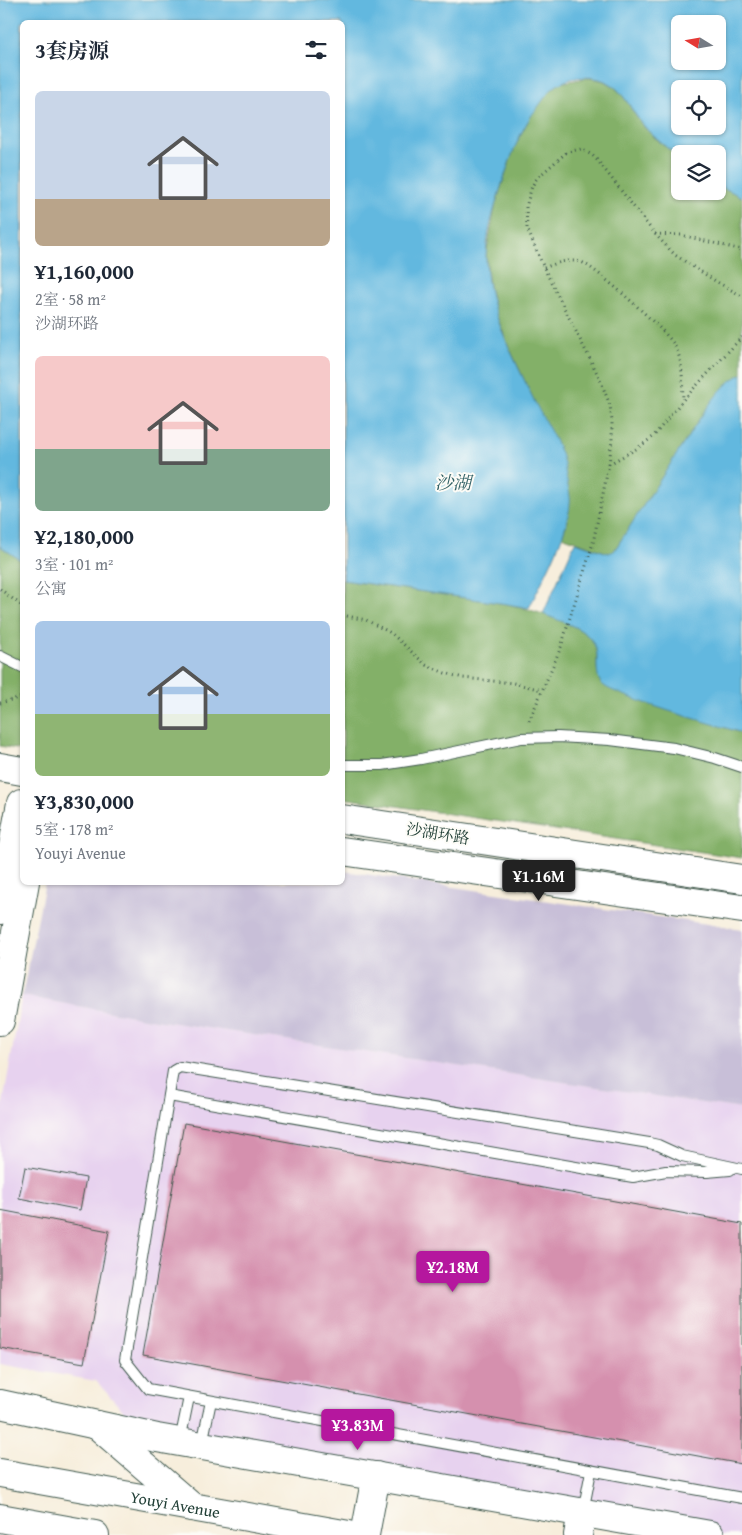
<!DOCTYPE html>
<html lang="zh">
<meta charset="utf-8">
<style>
body{margin:0;font-family:"Gentium Book Plus","Noto Serif SC",serif;background:#f6f6f7;color:#1f2937;height:100vh;display:flex;flex-direction:column;font-size:19px;white-space:nowrap}
*{box-sizing:border-box;margin:0}
p{font-size:16px;color:#747a83}
.icon{flex:none;width:28px;height:28px;fill:none;stroke:currentColor;stroke-width:2;stroke-linecap:round;stroke-linejoin:round}
.map{position:relative;flex:1;overflow:hidden}
.details{position:absolute;left:20px;top:20px;width:325px;height:865px;display:flex;flex-direction:column;background:#fff;border-radius:8px;box-shadow:0 1px 4px #0004}
.details>*{flex:none}
.needle{width:32px;rotate:281deg}
.buttons{position:absolute;left:671px;top:15px;display:grid;gap:10px}
.buttons a{display:grid;place-items:center;width:55px;height:55px;border-radius:8px;background:#fff;box-shadow:0 1px 4px #0004;font-size:25px}
.price{position:absolute;translate:-50% -42px;padding:0 11px;border-radius:5px;background:#b5179e;color:#fff;font-size:16px;line-height:32px;filter:drop-shadow(0 1px 2px #0008)}
.price::after{content:'';position:absolute;left:50%;top:30px;width:15px;height:11px;margin-left:-8px;background:inherit;clip-path:polygon(0 0,100% 0,50% 100%)}
.price.on{background:#222;color:#fff}
ul{padding:0;list-style:none}
li{display:grid;align-content:center;gap:10px;height:265px;padding:0 15px}
li span{display:grid;place-items:center;height:155px;border-radius:8px;color:#555}
li>.icon{margin-inline-start:auto}
span .icon{width:90px;height:90px;fill:#fffc;stroke-width:1}
li b{font-size:21px}
h2{display:flex;justify-content:space-between;align-items:center;height:60px;padding:0 15px;font-size:21px}
.map>svg:first-child{display:block}
</style>
<div class="map">
<svg width="742" height="1535" viewBox="0 0 742 1535">
<rect width="100%" height="100%" fill="#fdfcf7"/>
<filter id="ink" filterUnits="userSpaceOnUse"><feTurbulence type="fractalNoise" baseFrequency=".02" numOctaves="2"/><feDisplacementMap in="SourceGraphic" scale="10" xChannelSelector="R" yChannelSelector="G"/><feConvolveMatrix kernelMatrix="1 2 1 2 8 2 1 2 1" color-interpolation-filters="sRGB"/></filter>
<filter id="wash" filterUnits="userSpaceOnUse"><feTurbulence type="fractalNoise" baseFrequency=".0096" numOctaves="4" result="noise"/><feDisplacementMap in="SourceGraphic" scale="20" xChannelSelector="R" yChannelSelector="G"/><feGaussianBlur stdDeviation="1.12" result="paint"/><feColorMatrix in="noise" values="0 0 0 0 0 0 0 0 0 0 0 0 0 0 0 0 0 1.4 0 .05"/><feComposite in="paint" operator="in"/></filter>
<g filter="url(#wash)">
<rect width="100%" height="100%" fill="#f7eedc"/>
<polygon fill="#e7d2ef" points="22,996 155,1020 742,1109 742,1535 715,1535 134,1423 96,1381 0,1364 0,1119"/>
<polygon fill="#c8bfd8" points="343,871 742,929 742,1109 155,1020 22,996 45,883 342,882"/>
<g fill="#83b068" stroke="#51764e">
<path d="M586 78C621 79 624 101 642 125 653 138 668 148 680 159V191H718V185L742 197V374L736 377 704 412 614 551 608 553 562 536 568 521 533 399 508 345 495 311 489 286 486 255 496 203 514 148 532 113 552 89 560 83Z"/>
<polygon points="0,546 22,561 22,750 0,746"/>
<path d="M342 580 507 604C527 608 582 624 593 641 598 650 597 660 597 669L711 723 742 733V858L343 798Z"/>
</g>
<g fill="#62b8df" stroke="#407a8a" fill-rule="evenodd">
<path d="M0 0H742V197L718 185V154H680V159C668 148 654 138 644 126 634 115 628 100 617 89 604 75 577 74 561 83 551 87 544 99 538 107 522 126 513 151 505 175 497 198 487 230 486 255 485 305 512 354 533 398 541 416 553 433 560 451 564 460 565 471 567 481 568 488 571 496 570 503 569 532 542 581 529 608L507 604 343 580 342 22H22V561L0 546ZM680 24H718V61H680ZM680 89H718V126H680Z"/>
<path d="M742 374V733C702 720 663 711 624 695 617 692 606 689 601 683 596 676 597 664 597 656 596 629 563 623 543 614L575 542 608 553 614 551 704 412C715 397 725 382 742 374Z"/>
</g>
<g id="blocks">
<g fill="#d590ae">
<polygon points="184,1123 742,1224 742,1464 143,1355"/>
<polygon points="25,1167 86,1178 80,1210 19,1198"/>
<polygon points="0,1210 109,1231 84,1363 0,1348"/>
</g>
</g>
</g>
<g filter="url(#ink)">
<use href="#blocks" fill-opacity="0" stroke="#3f584d" stroke-width="1"/>
<g fill="none" stroke-linecap="round" stroke-linejoin="round">
<g stroke="#3f584d" stroke-width="12">
<g id="lane">
<polyline points="0,656 22,667"/>
<polyline points="342,765 382,765 421,759 521,738 558,737 610,740 674,748 715,758 742,767"/>
<polyline points="169,1096 633,1177 666,1171 707,1172 730,1170"/>
<polyline points="742,1169 682,1156 658,1145 649,1143 180,1067 173,1071 125,1360 148,1389 742,1498"/>
<polyline points="180,1441 189,1397"/>
<polyline points="202,1444 211,1401"/>
<polyline points="583,1512 591,1471"/>
</g>
</g>
<g stroke="#3f584d" stroke-width="30">
<g id="secondary">
<polyline points="0,767 22,771"/>
<polyline points="342,819 742,879"/>
<polyline points="342,851 742,909"/>
<polyline points="1,910 21,803"/>
<polyline points="0,1021 25,882"/>
<polyline points="0,1404 157,1438 710,1535"/>
</g>
</g>
<g stroke="#3f584d" stroke-width="30">
<g id="primary">
<polyline points="97,1425 192,1507"/>
<path id="s1" d="M0 1473 349 1535"/>
<polyline points="0,1518 95,1535"/>
<polyline points="365,1535 376,1476"/>
<polyline points="578,1535 582,1513"/>
</g>
</g>
<g stroke="#3f584d" stroke-width="3" stroke-dasharray="1 4" stroke-linecap="butt">
<polyline points="655,234 681,235 742,250"/>
<path d="M544 268C556 263 567 259 581 262 594 266 665 330 673 343 684 360 682 381 683 400"/>
<polyline points="609,464 636,449 653,437 683,400 742,337"/>
<polyline points="0,589 22,606"/>
<polyline points="342,615 366,620 391,633 426,665 445,673 463,678 513,683 542,690"/>
<polyline points="0,703 22,697"/>
<polyline points="529,721 561,647 593,543 609,464 612,440 612,421 610,405 599,377 544,268 527,228 526,207 532,186 537,178 567,152 581,149 592,155 598,161 655,234 675,255 717,282 742,296"/>
</g>
<use href="#lane" stroke="#fff" stroke-width="10"/>
<use href="#secondary" stroke="#fff" stroke-width="28"/>
<use href="#primary" stroke="#fff" stroke-width="28"/>
</g>
</g>
<g text-anchor="middle" stroke-width="4" stroke-linejoin="round" paint-order="stroke">
<g font-size="16" fill="#1f3d34" stroke="#fdfcf7">
<text transform="translate(438 833) rotate(9)" y="6">沙湖环路</text>
<text dy="6" stroke="none"><textPath href="#s1" startOffset="178">Youyi Avenue</textPath></text>
</g>
<g font-size="18" font-style="italic" fill="#336267" stroke="#fdfcf7">
<text x="453" y="489">沙湖</text>
</g>
</g>
</svg>
<div class="buttons">
<a><svg class="needle" viewBox="-14 -14 28 28"><path d="M0-13l5 13h-10z" fill="#e53935"/><path d="M0 13l5-13h-10z" fill="#747a83"/></svg></a>
<a><svg class="icon" aria-label="locate" viewBox="0 0 24 24"><circle cx="12" cy="12" r="6"/><path d="M12 2v4M12 18v4M2 12h4M18 12h4"/></svg></a>
<a><svg class="icon" aria-label="layers" viewBox="0 0 24 24"><path d="M12 4l9 5-9 5-9-5zM3 14l9 5 9-5"/></svg></a>
</div>
<b class="price on" style="left:539px;top:902px">¥1.16M</b>
<b class="price" style="left:453px;top:1293px">¥2.18M</b>
<b class="price" style="left:358px;top:1451px">¥3.83M</b>
<section class="details">
<h2>3套房源<svg class="icon" aria-label="filters" viewBox="0 0 24 24"><path d="M4 7h16M4 17h16"/><circle cx="9" cy="7" r="2"/><circle cx="15" cy="17" r="2"/></svg></h2>
<ul>
<li><span style="background:linear-gradient(#c9d6e8 70%,#b9a48a 0)"><svg class="icon" aria-label="home" viewBox="0 0 24 24"><path d="M3 11l9-7 9 7M6 9v11h12V9"/></svg></span><div><b>¥1,160,000</b><p>2室 · 58 m²</p><p>沙湖环路</p></div></li>
<li><span style="background:linear-gradient(#f6c9c9 60%,#7fa58c 0)"><svg class="icon" aria-label="home" viewBox="0 0 24 24"><path d="M3 11l9-7 9 7M6 9v11h12V9"/></svg></span><div><b>¥2,180,000</b><p>3室 · 101 m²</p><p>公寓</p></div></li>
<li><span style="background:linear-gradient(#a9c7e8 60%,#8fb573 0)"><svg class="icon" aria-label="home" viewBox="0 0 24 24"><path d="M3 11l9-7 9 7M6 9v11h12V9"/></svg></span><div><b>¥3,830,000</b><p>5室 · 178 m²</p><p>Youyi Avenue</p></div></li>
</ul>
</section>
</div>
